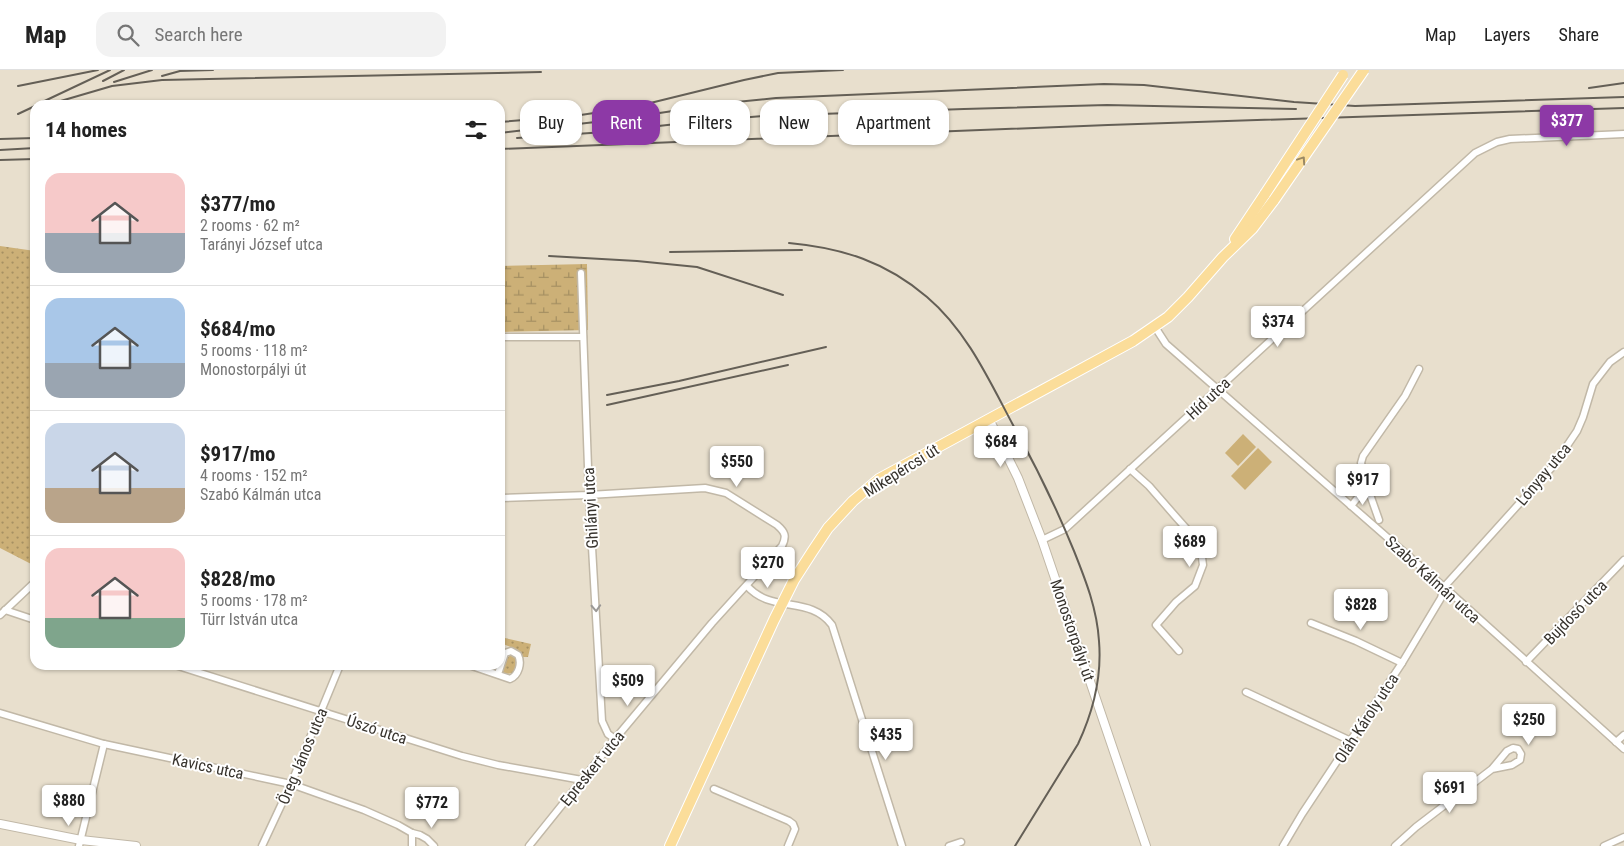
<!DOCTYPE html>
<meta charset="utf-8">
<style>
body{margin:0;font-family:"Roboto Condensed",sans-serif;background:#f2f2f2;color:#222;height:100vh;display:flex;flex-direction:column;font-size:19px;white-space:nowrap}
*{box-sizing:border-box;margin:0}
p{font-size:16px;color:#767676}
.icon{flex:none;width:28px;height:28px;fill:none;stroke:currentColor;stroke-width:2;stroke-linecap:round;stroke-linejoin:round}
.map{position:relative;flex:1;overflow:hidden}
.side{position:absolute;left:30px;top:30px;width:475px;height:570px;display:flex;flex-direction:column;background:#fff;border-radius:15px;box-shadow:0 1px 4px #0004}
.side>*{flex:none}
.banner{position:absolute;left:520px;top:30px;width:475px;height:45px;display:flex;gap:10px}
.price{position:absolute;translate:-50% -42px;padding:0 11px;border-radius:5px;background:#fff;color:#222;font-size:16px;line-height:32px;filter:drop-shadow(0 1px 2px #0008)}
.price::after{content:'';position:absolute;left:50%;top:30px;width:15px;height:11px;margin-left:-8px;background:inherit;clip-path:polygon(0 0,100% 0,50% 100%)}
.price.current{background:#8d39a6;color:#fff}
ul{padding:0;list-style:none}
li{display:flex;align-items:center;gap:15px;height:125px;padding:0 15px}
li+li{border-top:1px solid #e0e0e0}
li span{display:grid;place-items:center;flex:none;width:140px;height:100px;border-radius:15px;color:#555}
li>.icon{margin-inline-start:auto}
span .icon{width:60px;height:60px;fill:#fffc;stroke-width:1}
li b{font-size:21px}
h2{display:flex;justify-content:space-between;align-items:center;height:60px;padding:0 15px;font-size:21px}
.chip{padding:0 18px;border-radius:15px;background:#fff;box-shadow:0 1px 4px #0004;font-size:18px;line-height:45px}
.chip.current{background:#8d39a6;color:#fff}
header{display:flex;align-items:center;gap:30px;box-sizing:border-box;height:70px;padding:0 25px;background:#fff;border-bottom:1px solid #e0e0e0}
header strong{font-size:24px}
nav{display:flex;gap:28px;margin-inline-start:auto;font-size:18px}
.search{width:350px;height:45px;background:#f2f2f2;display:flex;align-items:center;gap:12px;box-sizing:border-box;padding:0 18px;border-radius:15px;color:#767676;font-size:19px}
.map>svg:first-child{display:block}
</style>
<header>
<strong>Map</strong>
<div class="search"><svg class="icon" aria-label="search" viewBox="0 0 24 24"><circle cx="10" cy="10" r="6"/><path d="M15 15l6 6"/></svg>Search here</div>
<nav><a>Map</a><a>Layers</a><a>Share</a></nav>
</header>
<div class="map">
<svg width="1624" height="776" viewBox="0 0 1624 776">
<defs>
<pattern id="grass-dots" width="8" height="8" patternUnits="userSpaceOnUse" patternTransform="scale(1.25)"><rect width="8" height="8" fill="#ccb077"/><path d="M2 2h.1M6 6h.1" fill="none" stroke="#a69062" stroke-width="1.8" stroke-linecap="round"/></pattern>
<pattern id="wetland-marsh" width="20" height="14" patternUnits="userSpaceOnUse" patternTransform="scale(1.25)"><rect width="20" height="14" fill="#ccb077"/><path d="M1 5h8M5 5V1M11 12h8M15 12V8" fill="none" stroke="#a69062"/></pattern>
</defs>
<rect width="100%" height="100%" fill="#e8dfcd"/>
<g fill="url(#grass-dots)">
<polygon points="0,176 35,181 35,496 0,478"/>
<polygon points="505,568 531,574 528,587 522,587 518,580 503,574"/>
<polygon points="510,585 514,586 516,589 515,600 513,603 505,604 502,602 505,590"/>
</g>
<polygon fill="url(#wetland-marsh)" points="587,194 588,260 500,262 500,196"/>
<g fill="#ccb077">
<polygon points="1243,364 1256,377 1238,396 1225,383"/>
<polygon points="1258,378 1272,392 1245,420 1231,406"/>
</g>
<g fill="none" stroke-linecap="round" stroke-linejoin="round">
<g stroke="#c1b8a7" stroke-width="9">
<g id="minor">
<polyline points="581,203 589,425 602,651 608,664 615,669"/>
<polyline points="1155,257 1166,274 1444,517 1624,679"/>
<polyline points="500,267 583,267"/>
<polyline points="1130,399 1149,416 1176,447 1192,465 1201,480 1203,495 1195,516 1176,532 1156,555 1179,581"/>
<polyline points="1367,416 1379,450"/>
<path d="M500 428 589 425 705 418 726 423 777 455C785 462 787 466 782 476L712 553 615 669 529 776"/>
<polyline points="1351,436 1367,416 1361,393 1363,386 1405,326 1419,299"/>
<polyline points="1042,470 1065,459 1475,83 1497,72 1510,69 1624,64"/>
<path d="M747 516C772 544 810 525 832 555L902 776"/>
<polyline points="5,540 35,550"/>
<polyline points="0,545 35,512"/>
<polyline points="1311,553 1356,571 1402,593"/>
<polyline points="1526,592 1624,490"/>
<polyline points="175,595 462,686 498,695 582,710"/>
<path d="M469 595 510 609C519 605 522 593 518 585L511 581 505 583 498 604"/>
<polyline points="1246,622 1351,671"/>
<polyline points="0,643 104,674 291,714 364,740 398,755 412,763 420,765 427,769 434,776"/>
<polyline points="1616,672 1624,665"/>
<polyline points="714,719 789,751 793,754 795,759 788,776"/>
<polyline points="79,776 104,674"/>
<polyline points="262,776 291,714 340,595"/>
<polyline points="412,776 412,763"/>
<polyline points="949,776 961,772"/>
<polyline points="1283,776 1302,744 1402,593 1441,528 1444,517 1554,395 1577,361 1583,347 1593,314 1610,292 1624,282"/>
<polyline points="1395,776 1416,757 1492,699 1507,681 1513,678 1518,679 1521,684 1520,690 1512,695 1492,699"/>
<polyline points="1604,776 1624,767"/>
</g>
</g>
<g stroke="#c1b8a7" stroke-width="10">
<g id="tertiary">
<polyline points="989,349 1018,408 1042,470 1146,776"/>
<polyline points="0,754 81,770 136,776"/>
</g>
</g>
<g stroke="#fff" stroke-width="12">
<g id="primary">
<polyline points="1235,169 1265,124"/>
<polyline points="670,776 774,550 794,510 812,482 828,458 853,431 879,409 1133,271 1168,247 1188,227 1223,187 1252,159 1274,130"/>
</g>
</g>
<use href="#minor" stroke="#fff" stroke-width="6"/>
<use href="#tertiary" stroke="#fff" stroke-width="8"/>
<use href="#primary" stroke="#fbdd9a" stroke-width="10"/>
<g stroke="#645f56" stroke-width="2">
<polyline points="162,6 180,1 213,0"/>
<polyline points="103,11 124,0"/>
<polyline points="114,12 152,0"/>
<polyline points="18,16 98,0"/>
<polyline points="1589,18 1624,13"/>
<polyline points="36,35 110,0"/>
<polyline points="47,35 112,16 162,10 541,2"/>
<polyline points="18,44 35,36"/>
<polyline points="500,52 574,46 634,37 744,10 778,3 843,0"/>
<polyline points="500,63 613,50 726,33 776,28 1104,14 1144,15 1294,32 1355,36 1624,27"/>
<polyline points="517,68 605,62 703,51 763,46 964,39 1107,35 1296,39"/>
<polyline points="0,69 35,68"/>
<polyline points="500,79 1108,55 1624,38"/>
<polyline points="0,80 35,78"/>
<polyline points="0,90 35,89"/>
<path d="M789 173C843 178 886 192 927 227 967 261 989 310 1013 355 1036 396 1056 437 1074 481 1086 511 1097 539 1099 571 1102 607 1093 642 1078 674L1015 776"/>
<polyline points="670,182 802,180"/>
<polyline points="549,186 637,191 697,197 783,225"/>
<polyline points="607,325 679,311 826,277"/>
<polyline points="607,335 788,295"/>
</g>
<g stroke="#fff" stroke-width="12" stroke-linecap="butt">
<g id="primary-bridge">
<polyline points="1265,124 1343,5"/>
<polyline points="1274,130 1364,0"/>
</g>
</g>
<use href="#primary-bridge" stroke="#fbdd9a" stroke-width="10"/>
</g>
<defs><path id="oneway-chevron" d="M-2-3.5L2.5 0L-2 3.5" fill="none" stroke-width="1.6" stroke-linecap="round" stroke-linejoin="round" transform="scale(1.25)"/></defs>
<use stroke="#998864" href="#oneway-chevron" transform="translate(1302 90) rotate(-56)"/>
<use stroke="#9b9996" href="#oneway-chevron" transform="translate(596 538) rotate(87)"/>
<g text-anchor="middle" stroke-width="4" stroke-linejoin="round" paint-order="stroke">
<g font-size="16" fill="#37332d" stroke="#fff">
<text transform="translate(1208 328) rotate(-43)" y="6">Híd utca</text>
<text transform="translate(901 400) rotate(-32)" y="6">Mikepércsi út</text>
<text transform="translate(1543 404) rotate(-50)" y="6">Lónyay utca</text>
<text transform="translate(590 438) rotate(-93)" y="6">Ghilányi utca</text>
<text transform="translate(1433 509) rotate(42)" y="6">Szabó Kálmán utca</text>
<text transform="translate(1575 542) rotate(-46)" y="6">Bujdosó utca</text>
<text transform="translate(1073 560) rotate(71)" y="6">Monostorpályi út</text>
<text transform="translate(1366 648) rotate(-57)" y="6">Oláh Károly utca</text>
<text transform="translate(377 659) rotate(18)" y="6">Úszó utca</text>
<text transform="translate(302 686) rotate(-67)" y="6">Öreg János utca</text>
<text transform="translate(208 696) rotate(12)" y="6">Kavics utca</text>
<text transform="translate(592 698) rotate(-51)" y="6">Epreskert utca</text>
</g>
</g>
</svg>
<b class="price current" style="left:1567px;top:77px">$377</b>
<b class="price" style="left:1278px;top:278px">$374</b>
<b class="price" style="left:1001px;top:398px">$684</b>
<b class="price" style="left:737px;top:418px">$550</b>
<b class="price" style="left:1363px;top:436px">$917</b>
<b class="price" style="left:1190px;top:498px">$689</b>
<b class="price" style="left:768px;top:519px">$270</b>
<b class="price" style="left:1361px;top:561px">$828</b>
<b class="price" style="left:628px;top:637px">$509</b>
<b class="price" style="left:1529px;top:676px">$250</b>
<b class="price" style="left:886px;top:691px">$435</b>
<b class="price" style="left:1450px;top:744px">$691</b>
<b class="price" style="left:69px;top:757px">$880</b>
<b class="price" style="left:432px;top:759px">$772</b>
<div class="banner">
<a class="chip">Buy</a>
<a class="chip current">Rent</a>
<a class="chip">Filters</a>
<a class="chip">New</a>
<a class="chip">Apartment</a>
</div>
<section class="side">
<h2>14 homes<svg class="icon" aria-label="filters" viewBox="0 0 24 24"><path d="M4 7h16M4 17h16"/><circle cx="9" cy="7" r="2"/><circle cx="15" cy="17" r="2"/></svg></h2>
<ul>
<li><span style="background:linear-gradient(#f6c9c9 60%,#9aa5b1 0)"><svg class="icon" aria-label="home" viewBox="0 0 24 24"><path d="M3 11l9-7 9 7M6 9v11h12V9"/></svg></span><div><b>$377/mo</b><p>2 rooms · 62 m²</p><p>Tarányi József utca</p></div></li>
<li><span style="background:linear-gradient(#a9c7e8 65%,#9aa5b1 0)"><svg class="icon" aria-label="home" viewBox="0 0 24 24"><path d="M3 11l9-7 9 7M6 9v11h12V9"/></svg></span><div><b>$684/mo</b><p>5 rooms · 118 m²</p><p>Monostorpályi út</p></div></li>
<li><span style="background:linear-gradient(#c9d6e8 65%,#b9a48a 0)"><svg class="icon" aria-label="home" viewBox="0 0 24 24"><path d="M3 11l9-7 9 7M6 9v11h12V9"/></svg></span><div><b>$917/mo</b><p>4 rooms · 152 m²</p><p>Szabó Kálmán utca</p></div></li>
<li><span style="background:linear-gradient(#f6c9c9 70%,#7fa58c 0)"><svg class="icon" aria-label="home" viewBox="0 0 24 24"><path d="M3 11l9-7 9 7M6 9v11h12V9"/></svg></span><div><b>$828/mo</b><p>5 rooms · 178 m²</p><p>Türr István utca</p></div></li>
</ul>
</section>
</div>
